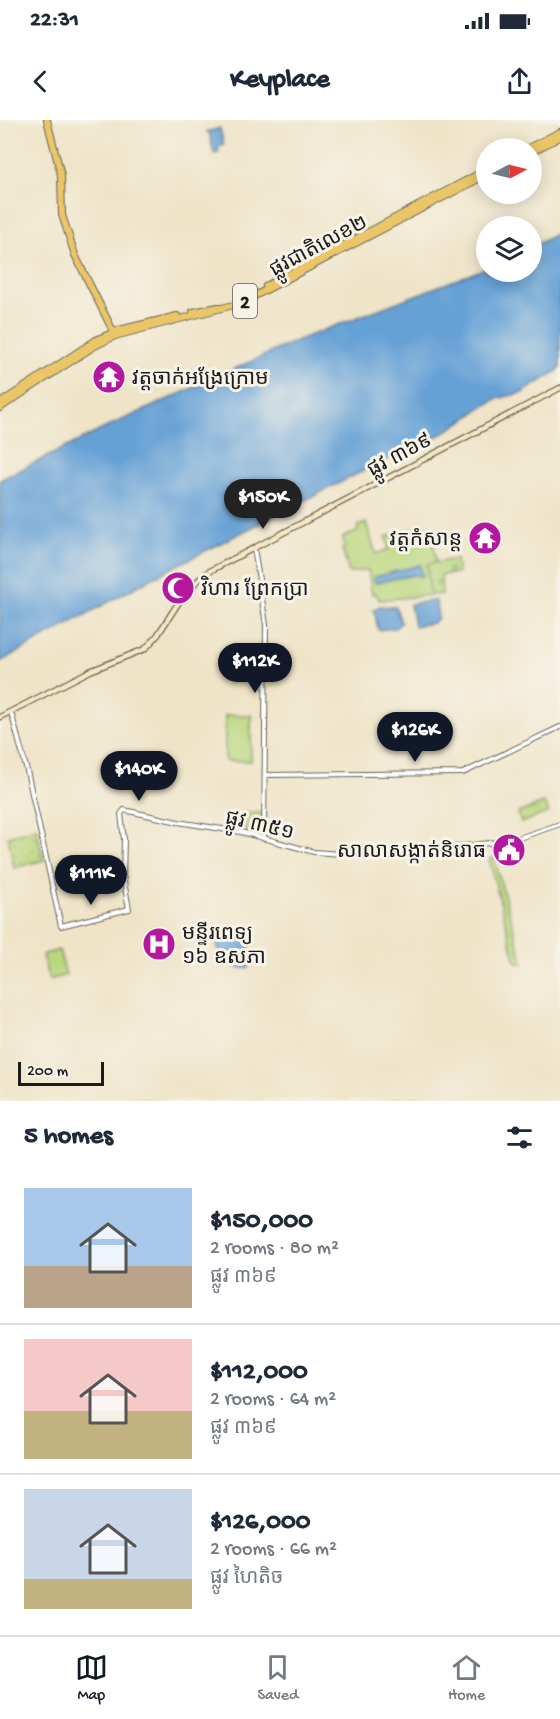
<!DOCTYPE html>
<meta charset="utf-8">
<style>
body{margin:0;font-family:"Gochi Hand","Noto Sans Khmer",sans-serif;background:#f2f2f3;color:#1f2937;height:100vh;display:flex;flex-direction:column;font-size:22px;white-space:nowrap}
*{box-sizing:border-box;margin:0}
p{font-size:20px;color:#747a83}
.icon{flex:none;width:33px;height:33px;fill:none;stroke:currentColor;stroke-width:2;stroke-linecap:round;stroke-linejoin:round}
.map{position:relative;height:981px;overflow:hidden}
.side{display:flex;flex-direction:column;background:#fff;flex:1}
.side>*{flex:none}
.needle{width:39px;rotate:83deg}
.buttons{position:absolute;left:476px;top:18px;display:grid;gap:12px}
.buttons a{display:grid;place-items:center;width:66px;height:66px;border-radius:50%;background:#fff;box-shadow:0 3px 15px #0003;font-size:30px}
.scale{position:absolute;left:18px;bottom:15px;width:86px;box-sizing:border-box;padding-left:6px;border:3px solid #1c1c1c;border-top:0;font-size:16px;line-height:21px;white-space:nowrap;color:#1c1c1c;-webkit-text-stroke:4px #f7f3e8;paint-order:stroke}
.price{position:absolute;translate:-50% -51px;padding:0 14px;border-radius:21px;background:#111827;color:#fff;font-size:20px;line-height:39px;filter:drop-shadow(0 2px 3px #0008)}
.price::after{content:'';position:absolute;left:50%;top:36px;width:18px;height:14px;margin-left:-9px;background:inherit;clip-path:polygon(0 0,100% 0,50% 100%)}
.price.active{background:#222;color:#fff}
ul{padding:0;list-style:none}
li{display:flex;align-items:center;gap:18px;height:150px;padding:0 24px}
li+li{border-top:2px solid #e0e1e3}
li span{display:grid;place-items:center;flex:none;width:168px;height:120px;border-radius:0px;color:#555}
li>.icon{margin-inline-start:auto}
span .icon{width:72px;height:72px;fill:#fffc;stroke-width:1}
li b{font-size:26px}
h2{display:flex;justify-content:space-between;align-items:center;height:72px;padding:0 24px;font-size:26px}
.status{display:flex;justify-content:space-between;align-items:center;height:42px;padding:0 30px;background:#fff;direction:ltr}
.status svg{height:16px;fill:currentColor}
header{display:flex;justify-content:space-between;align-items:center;height:78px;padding:0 24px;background:#fff;font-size:27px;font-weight:800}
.menu{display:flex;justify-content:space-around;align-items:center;height:84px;border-top:2px solid #e0e1e3;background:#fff;font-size:16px;color:#747a83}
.menu a{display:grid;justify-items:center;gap:3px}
.menu .active{color:#111827}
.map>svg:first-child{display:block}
</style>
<div class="status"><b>22:31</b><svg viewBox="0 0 49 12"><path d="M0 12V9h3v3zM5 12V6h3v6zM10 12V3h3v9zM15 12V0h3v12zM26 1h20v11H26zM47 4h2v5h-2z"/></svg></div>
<header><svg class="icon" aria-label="back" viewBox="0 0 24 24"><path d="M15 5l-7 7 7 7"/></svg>Keyplace<svg class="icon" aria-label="share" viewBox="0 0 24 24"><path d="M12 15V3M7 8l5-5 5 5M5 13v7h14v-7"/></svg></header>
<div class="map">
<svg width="560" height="981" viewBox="0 0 560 981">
<defs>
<pattern id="wetland-marsh" width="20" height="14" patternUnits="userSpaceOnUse" patternTransform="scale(1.5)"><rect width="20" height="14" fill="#bad77e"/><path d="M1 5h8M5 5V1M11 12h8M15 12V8" fill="none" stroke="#9fb86c"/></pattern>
<pattern id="cemetery-stones" width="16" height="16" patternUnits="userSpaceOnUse" patternTransform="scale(1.5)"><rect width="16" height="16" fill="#bad77e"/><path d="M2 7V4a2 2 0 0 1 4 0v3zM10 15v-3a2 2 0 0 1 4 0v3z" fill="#9fb86c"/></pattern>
<pattern id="garden-dots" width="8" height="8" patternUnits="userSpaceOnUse" patternTransform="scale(1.5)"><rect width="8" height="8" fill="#bad77e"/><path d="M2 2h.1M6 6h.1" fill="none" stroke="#9fb86c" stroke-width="1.8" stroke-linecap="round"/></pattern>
</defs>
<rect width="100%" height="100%" fill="#f7f3e8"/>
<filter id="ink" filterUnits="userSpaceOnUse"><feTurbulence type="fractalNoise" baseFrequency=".0167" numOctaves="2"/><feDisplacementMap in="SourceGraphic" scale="12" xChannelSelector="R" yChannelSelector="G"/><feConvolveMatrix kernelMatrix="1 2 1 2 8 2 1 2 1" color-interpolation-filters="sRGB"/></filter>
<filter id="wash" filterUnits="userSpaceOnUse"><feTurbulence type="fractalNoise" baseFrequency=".008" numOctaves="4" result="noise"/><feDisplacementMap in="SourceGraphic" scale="24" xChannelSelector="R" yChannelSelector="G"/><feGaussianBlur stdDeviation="1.35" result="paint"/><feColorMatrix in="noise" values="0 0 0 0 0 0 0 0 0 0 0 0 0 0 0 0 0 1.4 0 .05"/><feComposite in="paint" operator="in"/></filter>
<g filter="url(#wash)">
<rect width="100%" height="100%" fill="#efe4c8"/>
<g fill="#bad77e" stroke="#6b7a4d" stroke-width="1.5">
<polygon points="366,403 376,434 389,429 386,417 406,410 428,407 432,416 436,442 428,444 430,475 379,480 376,473 372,474 368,450 349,453 342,429 345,428 343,417 357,412 358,406"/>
<rect x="225" y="595" width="26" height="46"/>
<polygon points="244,693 263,693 262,712 258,714 244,710"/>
<polygon points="494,738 523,843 516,842 489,739"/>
<polygon points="59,830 66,855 49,860 42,835"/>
</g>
<polygon fill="url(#wetland-marsh)" stroke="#6b7a4d" stroke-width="1.5" points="544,683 549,692 521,703 518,693"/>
<polygon fill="url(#cemetery-stones)" stroke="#6b7a4d" stroke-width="1.5" points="456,439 458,453 441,455 442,474 430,475 427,444"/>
<polygon fill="url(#garden-dots)" stroke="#6b7a4d" stroke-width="1.5" points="36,708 44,740 14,748 8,716"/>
<g fill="#66a1d6" stroke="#415e79" stroke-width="1.5">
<polygon points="220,8 224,25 218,27 219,33 214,34 209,12 206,12"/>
<polygon points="560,112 560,249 522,273 496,279 442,314 359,353 154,457 0,542 0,360 107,307 298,220 486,148 486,152 531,152 531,127"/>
<polygon points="420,445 423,457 413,455 375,463 374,457"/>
<polygon points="436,480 438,498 433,503 414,506 410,484"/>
<polygon points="379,486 396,487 401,503 395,508 378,510 374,490"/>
<path d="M238 814H249L252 844 248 848C228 850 220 839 216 821Z"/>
</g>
</g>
<g filter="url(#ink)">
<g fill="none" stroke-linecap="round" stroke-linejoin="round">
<g stroke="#666258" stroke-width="6">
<g id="tertiary">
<polyline points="254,428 266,505 264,719"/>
<polyline points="11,592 27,651 61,806 129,789 123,756 124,720 121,694 124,690 178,702 241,712 314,732 341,734 440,729 513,720 560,704"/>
<polyline points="266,655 463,653 560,607"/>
</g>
</g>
<g stroke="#666258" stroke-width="7">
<polyline id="secondary" points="0,597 90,551 145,529 157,516 186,471 208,452 560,268"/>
</g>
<g stroke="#666258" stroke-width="8">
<g id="primary">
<polyline points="47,0 61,55 62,95 75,135 115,215"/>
<polyline points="528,28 560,12"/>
<polyline points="531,32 560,17"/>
<polyline points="266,166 486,50"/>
<polyline points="193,192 218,187"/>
<polyline points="0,283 96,220 119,210 177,196"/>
<polyline points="0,288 93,227 115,216 241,183 486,55"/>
</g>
</g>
<use href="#tertiary" stroke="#fff" stroke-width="4"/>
<use href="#secondary" stroke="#f7e8c3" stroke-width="4.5"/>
<use href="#primary" stroke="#eac669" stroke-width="6"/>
</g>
</g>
<defs>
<g id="temple-disc" transform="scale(1.725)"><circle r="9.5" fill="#b5179e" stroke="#f7f3e8"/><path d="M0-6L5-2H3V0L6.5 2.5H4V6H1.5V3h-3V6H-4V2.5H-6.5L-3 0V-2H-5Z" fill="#fff"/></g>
<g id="mosque-disc" transform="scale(1.725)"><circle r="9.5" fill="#b5179e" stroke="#f7f3e8"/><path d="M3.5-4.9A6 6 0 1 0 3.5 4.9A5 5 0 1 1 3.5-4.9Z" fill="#fff"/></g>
<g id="civic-disc" transform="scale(1.725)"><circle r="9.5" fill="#b5179e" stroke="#f7f3e8"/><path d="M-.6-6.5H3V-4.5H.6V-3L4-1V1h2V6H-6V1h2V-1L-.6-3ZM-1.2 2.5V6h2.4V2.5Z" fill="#fff"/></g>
<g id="hospital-disc" transform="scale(1.725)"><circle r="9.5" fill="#b5179e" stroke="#f7f3e8"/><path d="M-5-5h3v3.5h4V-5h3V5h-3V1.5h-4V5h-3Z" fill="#fff"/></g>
</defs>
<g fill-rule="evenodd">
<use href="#temple-disc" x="109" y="257"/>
<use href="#temple-disc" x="485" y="418"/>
<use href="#mosque-disc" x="178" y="468"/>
<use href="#civic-disc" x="509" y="730"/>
<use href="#hospital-disc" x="159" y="824"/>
</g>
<g text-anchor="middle" stroke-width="6" stroke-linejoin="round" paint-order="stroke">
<rect fill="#f7f3e8" stroke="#5e5c59" stroke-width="1.5" x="233" y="164" width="24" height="34" rx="4.5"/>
<g font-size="20" font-weight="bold" fill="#1c1c1c">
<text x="245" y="188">2</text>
</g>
<g font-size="21" fill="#1c1c1c" stroke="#f7f3e8">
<text transform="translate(318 125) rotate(-28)" y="7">ផ្លូវជាតិលេខ២</text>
<text transform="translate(399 334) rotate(-28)" y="7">ផ្លូវ ៣៦៩</text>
<text transform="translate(260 704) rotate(13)" y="7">ផ្លូវ ៣៥១</text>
</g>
<g font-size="21" fill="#1c1c1c" stroke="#f7f3e8" text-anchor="start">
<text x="132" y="264">វត្តចាក់អង្រែក្រោម</text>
<text x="462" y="425" text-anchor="end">វត្តកំសាន្ត</text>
<text x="201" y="475">វិហារ ព្រែកប្រា</text>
<text x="486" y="737" text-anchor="end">សាលាសង្កាត់និរោធ</text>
<text x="182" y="819">មន្ទីរពេទ្យ<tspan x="182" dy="24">១៦ ឧសភា</tspan></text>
</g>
</g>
</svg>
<div class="buttons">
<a><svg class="needle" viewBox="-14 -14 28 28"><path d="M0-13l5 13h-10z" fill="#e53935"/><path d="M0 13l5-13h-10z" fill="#747a83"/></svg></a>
<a><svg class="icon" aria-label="layers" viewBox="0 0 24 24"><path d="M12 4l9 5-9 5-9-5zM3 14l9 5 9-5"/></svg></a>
</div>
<div class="scale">200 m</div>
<b class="price active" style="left:263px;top:410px">$150K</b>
<b class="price" style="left:255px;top:574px">$112K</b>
<b class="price" style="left:415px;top:643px">$126K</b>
<b class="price" style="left:139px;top:682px">$140K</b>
<b class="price" style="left:91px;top:786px">$111K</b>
</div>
<section class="side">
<h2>5 homes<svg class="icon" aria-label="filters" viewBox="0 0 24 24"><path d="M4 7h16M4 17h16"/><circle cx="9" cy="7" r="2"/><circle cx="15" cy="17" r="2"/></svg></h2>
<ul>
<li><span style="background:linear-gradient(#a9c7e8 65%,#b9a48a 0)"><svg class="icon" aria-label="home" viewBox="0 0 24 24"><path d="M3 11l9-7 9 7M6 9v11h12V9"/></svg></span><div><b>$150,000</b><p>2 rooms · 80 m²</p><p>ផ្លូវ ៣៦៩</p></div></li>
<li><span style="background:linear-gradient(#f6c9c9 60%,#c2b280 0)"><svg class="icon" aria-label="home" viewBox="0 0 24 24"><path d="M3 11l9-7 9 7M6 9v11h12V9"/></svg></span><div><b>$112,000</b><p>2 rooms · 64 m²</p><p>ផ្លូវ ៣៦៩</p></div></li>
<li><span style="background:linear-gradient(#c9d6e8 75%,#c2b280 0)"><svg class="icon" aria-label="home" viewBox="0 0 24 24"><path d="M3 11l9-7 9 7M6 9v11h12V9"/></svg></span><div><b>$126,000</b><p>2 rooms · 66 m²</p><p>ផ្លូវ ហៃតិច</p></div></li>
</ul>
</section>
<nav class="menu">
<a class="active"><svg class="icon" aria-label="map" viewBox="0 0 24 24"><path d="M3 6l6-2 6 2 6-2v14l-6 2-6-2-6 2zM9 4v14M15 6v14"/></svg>Map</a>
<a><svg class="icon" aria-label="saved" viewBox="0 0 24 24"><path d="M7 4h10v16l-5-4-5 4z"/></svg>Saved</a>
<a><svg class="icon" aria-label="home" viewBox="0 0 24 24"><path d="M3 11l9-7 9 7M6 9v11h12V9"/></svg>Home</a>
</nav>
